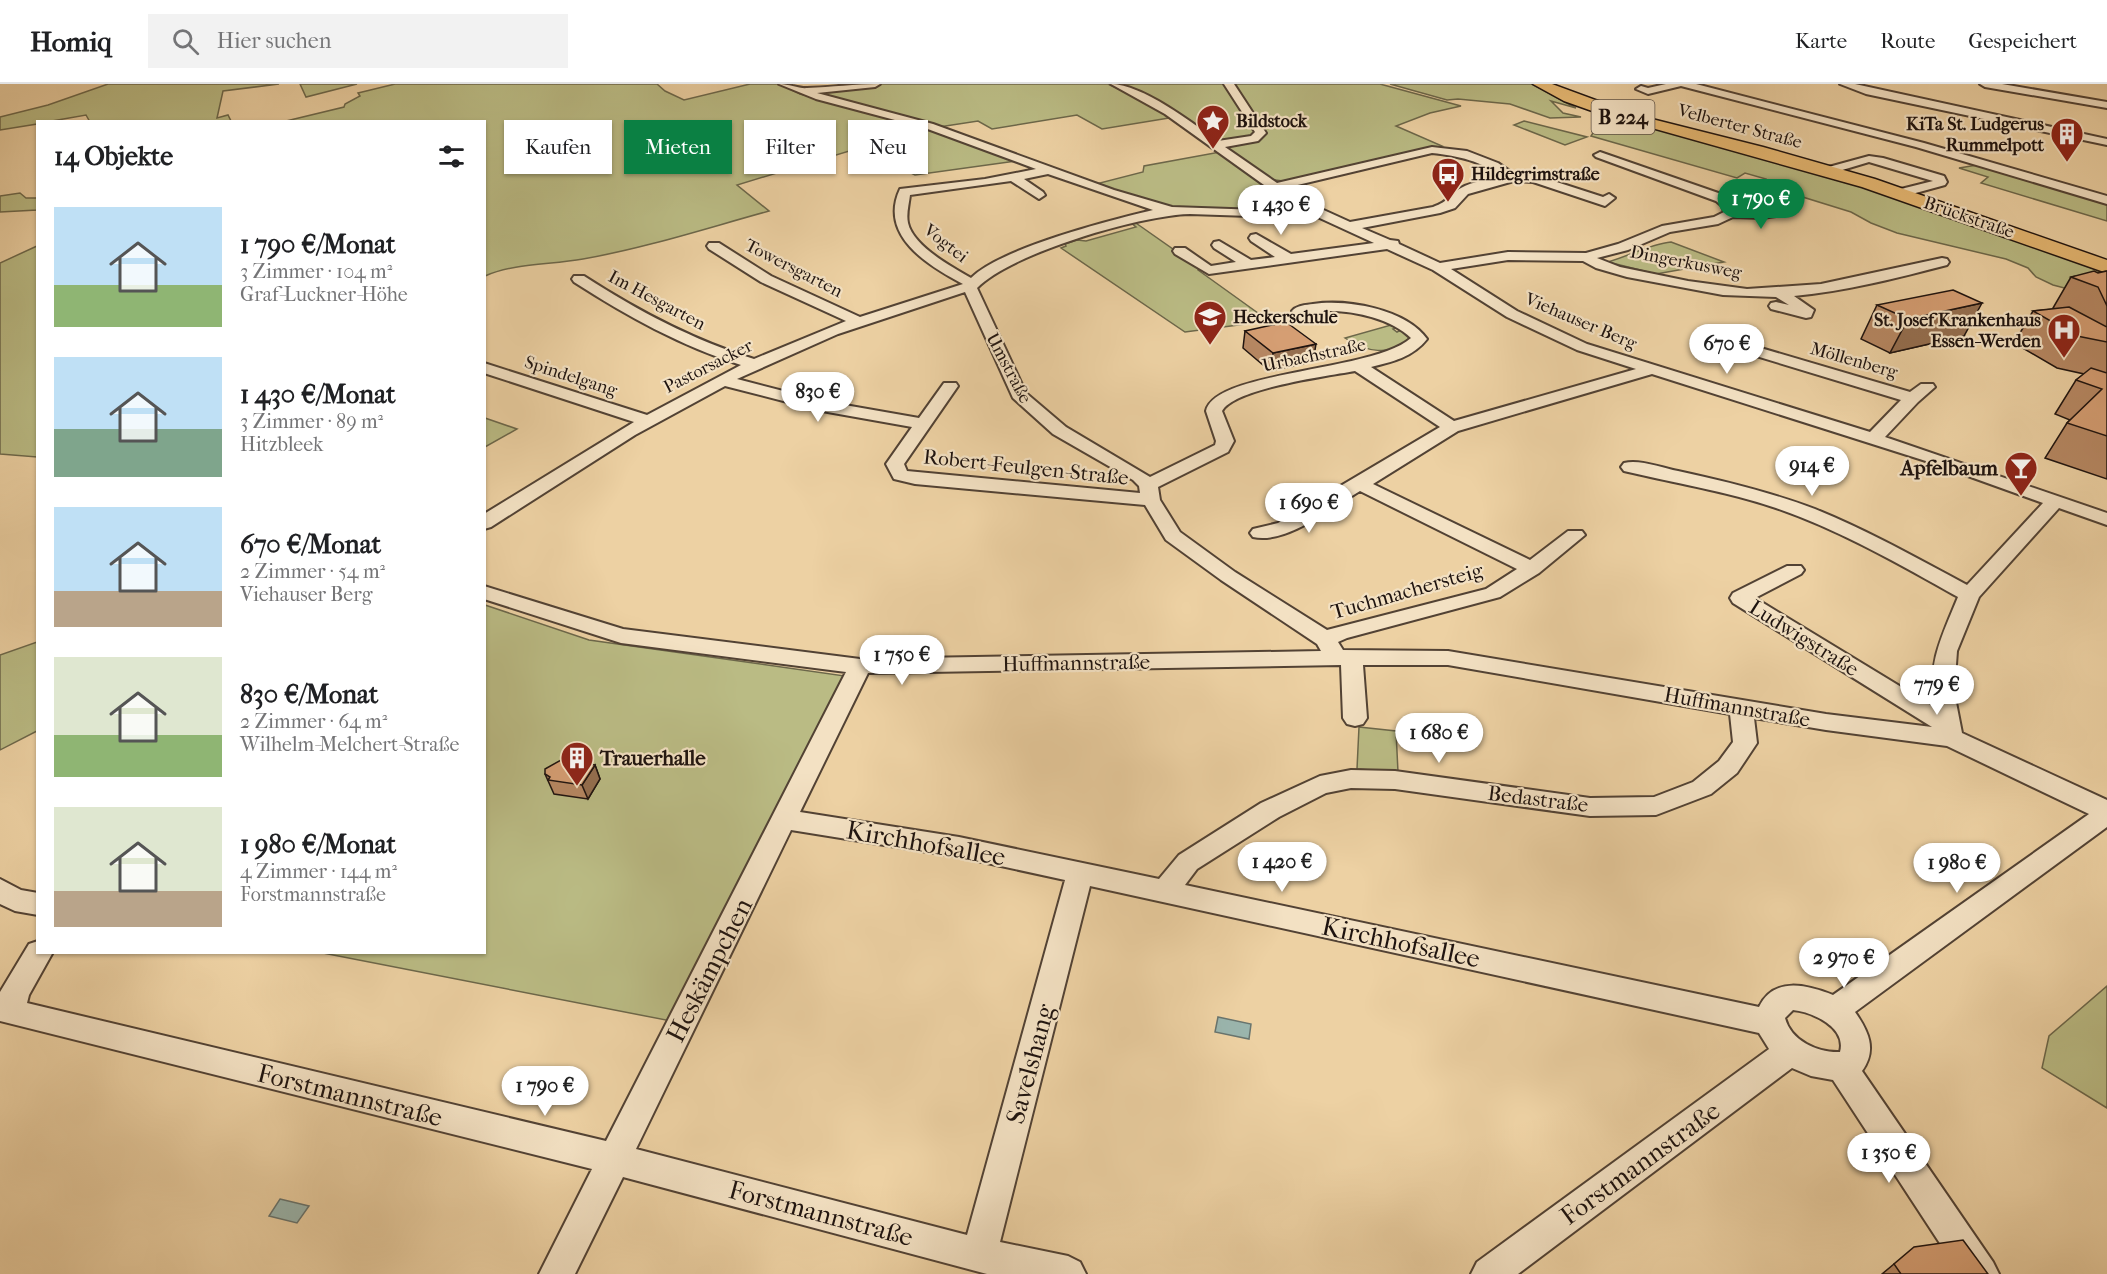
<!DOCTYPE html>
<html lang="de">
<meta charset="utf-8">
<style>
body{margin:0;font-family:"IM FELL French Canon",serif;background:#f2f2f2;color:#202124;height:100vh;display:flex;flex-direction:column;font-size:22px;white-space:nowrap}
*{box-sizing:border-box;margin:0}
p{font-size:20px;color:#757577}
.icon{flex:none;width:33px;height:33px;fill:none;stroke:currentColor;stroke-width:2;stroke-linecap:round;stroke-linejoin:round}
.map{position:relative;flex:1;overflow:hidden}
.details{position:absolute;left:36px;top:36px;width:450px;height:834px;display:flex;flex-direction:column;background:#fff;border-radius:0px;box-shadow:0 2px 4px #0004}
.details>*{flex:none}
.guide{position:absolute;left:504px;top:36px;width:570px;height:54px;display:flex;gap:12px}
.price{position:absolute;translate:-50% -51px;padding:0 14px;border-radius:21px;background:#fff;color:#222;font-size:20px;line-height:39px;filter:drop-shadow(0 2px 3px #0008)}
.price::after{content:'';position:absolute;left:50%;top:36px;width:18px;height:14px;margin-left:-9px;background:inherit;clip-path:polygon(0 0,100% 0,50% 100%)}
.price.current{background:#0b8043;color:#fff}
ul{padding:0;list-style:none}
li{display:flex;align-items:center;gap:18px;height:150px;padding:0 18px}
li span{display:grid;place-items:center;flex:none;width:168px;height:120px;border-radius:0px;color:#555}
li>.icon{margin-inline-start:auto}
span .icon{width:72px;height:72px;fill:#fffc;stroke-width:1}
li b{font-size:26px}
h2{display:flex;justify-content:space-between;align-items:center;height:72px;padding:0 18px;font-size:26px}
.pill{padding:0 21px;border-radius:0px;background:#fff;box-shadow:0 2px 4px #0004;font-size:21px;line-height:54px}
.pill.current{background:#0b8043;color:#fff}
header{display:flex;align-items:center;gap:36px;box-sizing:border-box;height:84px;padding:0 30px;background:#fff;border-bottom:2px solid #e0e0e0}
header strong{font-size:28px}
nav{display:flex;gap:33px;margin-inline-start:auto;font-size:21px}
.search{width:420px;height:54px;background:#f2f2f2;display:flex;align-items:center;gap:15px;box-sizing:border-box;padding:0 21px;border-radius:0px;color:#757577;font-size:22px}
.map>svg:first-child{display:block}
</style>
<header>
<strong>Homiq</strong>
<div class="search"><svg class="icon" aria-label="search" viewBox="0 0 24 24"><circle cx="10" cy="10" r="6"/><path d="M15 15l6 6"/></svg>Hier suchen</div>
<nav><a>Karte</a><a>Route</a><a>Gespeichert</a></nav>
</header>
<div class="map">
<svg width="2107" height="1190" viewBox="0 0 2107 1190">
<rect width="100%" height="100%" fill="#edd1a3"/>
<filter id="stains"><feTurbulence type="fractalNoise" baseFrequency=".00333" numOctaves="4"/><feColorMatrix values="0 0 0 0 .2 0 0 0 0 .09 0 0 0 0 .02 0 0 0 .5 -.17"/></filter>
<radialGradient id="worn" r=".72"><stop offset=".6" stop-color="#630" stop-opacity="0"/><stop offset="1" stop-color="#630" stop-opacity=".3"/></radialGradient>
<g fill="#babb84" stroke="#6c674a" stroke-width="1.5">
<polygon points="108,0 279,0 223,7 217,34 228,31 231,37 90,38 86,31 52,37 38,38 37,40 0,46 0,33 48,21"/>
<polygon points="300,0 357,0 306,13"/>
<path d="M395 0H657L665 7 684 16 750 0H780L800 10 916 40 1016 77 915 91 859 64 737 101 769 127C707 144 646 164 583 175 550 181 515 179 485 192L484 38H282L344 23 345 20 360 12 358 9Z"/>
<polygon points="864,0 1108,0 1157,23 1169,34 1102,45 1077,31 992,45 978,37 939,43 799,6"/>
<polygon points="1135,0 1380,0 1461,22 1430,29 1396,42 1442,62 1283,97 1268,95 1166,22 1123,1"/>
<polygon points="1390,0 1532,0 1576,24 1551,17 1563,29 1581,33 1550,34 1510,20 1458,15 1447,16"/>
<polygon points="1524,37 1587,53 1565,61 1514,41"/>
<path d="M1622 39C1786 67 1953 129 2107 190L2072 206 2053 201 2036 193 2028 184 2006 175 1897 149 1871 139 1851 128 1764 101 1766 95 1745 89 1737 94 1591 52 1598 41Z"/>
<polygon points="1220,68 1281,109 1292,120 1285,126 1174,126 1092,101 1143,88 1144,82"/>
<polygon points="1977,81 2107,119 2107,137 1981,99 1988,93 1959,84"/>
<polygon points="20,109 26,114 37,114 37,126 0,128 0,112"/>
<polygon points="1133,137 1200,184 1198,186 1269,237 1185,248 1061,164 1066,162 1065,160 1077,156 1086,157 1136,143 1130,138"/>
<path d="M1671 158 1724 178 1656 190 1608 178C1629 172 1650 160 1671 158Z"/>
<polygon points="37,162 37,373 0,370 0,179"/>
<path d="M1391 241 1396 244 1393 245 1397 248 1401 246 1407 249 1409 254C1392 274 1364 267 1345 254Z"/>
<polygon points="485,334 517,345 485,363"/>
<polygon points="485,521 589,556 845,592 671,937 323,869 484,868"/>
<polygon points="37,558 37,647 0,666 0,571"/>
<polygon points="1359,643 1396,647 1398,688 1357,685"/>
<polygon points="2107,902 2107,1024 2042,984 2049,952"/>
</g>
<g fill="#9ab5ad" stroke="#68746e" stroke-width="1.5">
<polygon points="1218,933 1251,940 1249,955 1215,948"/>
<polygon points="280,1115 309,1122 297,1139 269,1132"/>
</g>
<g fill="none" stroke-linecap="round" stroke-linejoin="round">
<g stroke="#524234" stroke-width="4">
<g id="street">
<path d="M779 0C789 0 800 5 807 4 832 3 855 0 880 0L875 3 817 9 933 40 1114 106 1172 123 1260 126 1301 124 1271 106 1165 30 1111 0C1142 0 1192 39 1218 57L1251 52 1255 48 1224 0H1234L1266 49 1258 57 1225 63 1277 99 1432 63 1467 67 1498 79 1514 90 1538 92 1603 113 1609 110 1615 114 1605 122 1533 98 1514 97 1468 110 1455 124 1440 129 1362 144 1390 156 1398 157 1399 160 1440 179 1508 168 1586 169 1618 160 1662 142 1714 133 1724 128 1722 122 1716 117 1596 73 1594 71 1600 68 1724 111 1732 117 1736 125 1762 126 1790 122 1796 126 1790 130 1762 134 1733 133 1718 140 1670 148 1628 166 1597 174 1620 183 1688 197 1747 205 1821 200 1942 174 1947 175 1949 178 1947 181C1897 194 1846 207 1794 212L1814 226 1811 233 1806 234 1771 225 1769 222 1771 219 1776 218 1789 221 1776 213 1723 211 1627 193 1596 184 1583 177 1508 176 1451 185 1517 227 1587 260 1870 348 1901 316 1710 258 1707 255 1715 250 1720 252 1910 308 1921 300H1933L1935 303 1918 318 1885 353 2107 429V441L2059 424 1979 513 1957 567 1954 608 1962 649 2107 716V743L1855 928C1869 948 1877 966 1862 987L1993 1178 1999 1190H1960L1833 996 1811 992 1792 984 1518 1190H1471L1477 1178 1769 965 1759 949 1090 802 1000 1158 1068 1172 1080 1178 1086 1190H987L623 1093 575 1190H539L592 1085 0 937V908L29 860 38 857V868H53L29 911 27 919 606 1057 846 588 621 559 484 515V502L623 545 860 575 1321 567 1317 560 1221 496 1166 456 1145 421 915 400 894 395 886 380 912 343 822 327 725 302 635 351 491 443 484 445V430L634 338 484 289V279L647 331 741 281C681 262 627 232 574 198L572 195 574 192H584C638 227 693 256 754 275L846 237 761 198 709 165 707 162 709 159H719L771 192 860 233 963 200C929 182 878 152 900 105L985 95 1036 85 925 44 816 15ZM1432 69C1459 72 1481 77 1503 93 1490 96 1472 97 1461 104 1449 111 1450 117 1433 123L1350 138 1317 123 1285 104ZM1048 90 1153 126C1111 136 1001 164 971 194 952 183 913 162 908 139 906 130 909 120 910 111L1011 97 1039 115 1045 111 1043 108 1024 95ZM1190 130 1278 133 1311 130 1374 159 1291 170 1256 150 1251 151 1249 154 1251 157 1275 173 1251 176 1219 157 1214 158 1212 161 1214 164 1236 178 1211 182 1185 164H1175L1173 167 1175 170 1209 190 1387 165 1433 186 1507 233 1577 266 1636 285 1454 337 1371 283C1392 278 1413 273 1427 255 1406 225 1347 215 1313 220 1306 221 1297 221 1292 227L1294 230C1304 233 1316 228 1327 227 1353 226 1392 235 1411 254 1375 287 1214 287 1206 327L1216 357 1215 361 1150 393 1066 343 1026 309 977 204C1011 169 1141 131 1190 130ZM965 208 1013 314 1053 350 1133 396 1139 402 1140 409 907 387 904 380 958 302 956 299H944L919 334 822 317 737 295 838 250ZM1355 287 1440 343 1278 439 1253 445 1250 449 1253 453C1285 461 1333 423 1360 407L1517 485 1486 505 1327 546 1235 488 1180 448 1160 416 1158 403 1228 368 1234 357 1222 327C1235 304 1328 292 1355 287ZM1652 290 1929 378 2043 419 1967 501C1917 474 1867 446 1815 425 1770 408 1724 397 1678 387 1662 384 1640 375 1624 379L1621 383 1624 387C1674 399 1726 407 1776 424 1840 446 1899 480 1958 513 1942 552 1927 580 1934 623L1755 514 1801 490 1804 486 1801 482H1787L1733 509 1730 514 1733 519 1932 643 1826 630 1448 567 1343 566 1338 558 1347 554 1500 513 1539 489 1585 451 1582 447H1568L1530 476 1373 400 1458 347ZM1341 581 1343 634 1347 640 1355 642 1363 640 1367 634 1363 581H1448L1730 630 1733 658 1719 677 1693 698 1654 713 1590 714 1395 687 1351 686 1320 692 1261 719 1179 771 1159 795 959 753 800 728 868 589ZM1754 634 1826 646 1947 662 2089 730 1833 911C1807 901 1774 892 1759 923L1185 801 1197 785 1279 733 1326 709 1351 704 1395 705 1590 732 1656 731 1711 710 1737 689 1757 659ZM791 746 959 773 1065 796 967 1151 636 1065ZM1793 926C1812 928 1847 943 1840 968 1818 969 1791 957 1785 934Z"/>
<polygon points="1666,0 1696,0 1924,59 2107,112 2107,120 1916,63 1681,2 1648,10 1636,5 1641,2 1648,4"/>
<polygon points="1840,0 1855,0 2107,55 2107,61 1866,10"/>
<polygon points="1980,0 2002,0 2107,18 2107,24 1985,3"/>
<polygon points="1869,72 1883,74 1944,92 1947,98 1945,101 1901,113 1897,112 1897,106 1933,97 1869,78 1829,90 1823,86 1825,84"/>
<polygon points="0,795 21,806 38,809 38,831 15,827 0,820"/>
</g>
</g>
<g stroke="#1e130f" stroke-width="3">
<polygon id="primary" points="1533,0 1552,0 1636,31 1763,63 1875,95 2107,176 2107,189 1862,103 1595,28 1564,17"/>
</g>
<use href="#street" fill="#f3e1c3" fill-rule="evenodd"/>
<use href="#primary" fill="#e6b872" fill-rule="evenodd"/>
</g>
<g fill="#b78863" stroke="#1e130f" stroke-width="1.5">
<polygon points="2107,187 2107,395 2045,374 2067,339 2070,336 2055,330 2076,296 2084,290 2057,284 2014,259 2033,227 2055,225 2053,224 2071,193"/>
<polygon points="1877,221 1964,252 1890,269 1861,255"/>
<polygon points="1245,247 1313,278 1270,287 1243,264"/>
<polygon points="595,681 600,695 588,715 554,710 545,690"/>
<polygon points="1894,1180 1988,1190 1882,1190"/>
</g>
<g fill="#956f50" stroke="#1e130f" stroke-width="1.5">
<polygon points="1982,219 1964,252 1890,269 1908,235"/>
<polygon points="1316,260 1313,278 1270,287 1273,269"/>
<polygon points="595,681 600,695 588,715 582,701"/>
</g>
<g fill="#d59e73" stroke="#1e130f" stroke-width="1.5">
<polygon points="2094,187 2098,189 2107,187 2107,222 2098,203 2071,193"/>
<polygon points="1953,206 1982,219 1908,235 1877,221"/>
<polygon points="2069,223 2107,243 2107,258 2077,252 2033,227"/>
<polygon points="1286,238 1316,260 1273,269 1245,247"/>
<polygon points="2091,284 2107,289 2107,352 2067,339 2102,305 2076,296"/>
<polygon points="561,676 595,681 582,701 548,696 550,693 545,690 545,685"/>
<polygon points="1963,1156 1988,1190 1901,1190 1894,1180 1914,1163"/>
</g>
<defs>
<g id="sight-pin" transform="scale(1.725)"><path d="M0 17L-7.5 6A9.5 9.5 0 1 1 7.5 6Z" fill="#8f2418" stroke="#f3e1c3"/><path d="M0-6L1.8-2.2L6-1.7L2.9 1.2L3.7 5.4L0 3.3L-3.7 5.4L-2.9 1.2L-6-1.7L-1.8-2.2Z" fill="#fff"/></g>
<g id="building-pin" transform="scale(1.725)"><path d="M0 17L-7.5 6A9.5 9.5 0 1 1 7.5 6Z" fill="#8f2418" stroke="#f3e1c3"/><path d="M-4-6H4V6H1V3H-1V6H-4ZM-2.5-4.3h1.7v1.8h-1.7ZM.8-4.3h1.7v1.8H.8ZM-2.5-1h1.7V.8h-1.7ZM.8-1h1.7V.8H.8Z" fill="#fff"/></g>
<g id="bus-pin" transform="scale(1.725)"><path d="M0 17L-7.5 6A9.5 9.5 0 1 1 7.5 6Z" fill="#8f2418" stroke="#f3e1c3"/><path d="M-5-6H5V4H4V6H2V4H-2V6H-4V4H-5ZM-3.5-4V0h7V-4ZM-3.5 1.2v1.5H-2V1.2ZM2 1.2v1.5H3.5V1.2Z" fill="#fff"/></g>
<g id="school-pin" transform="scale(1.725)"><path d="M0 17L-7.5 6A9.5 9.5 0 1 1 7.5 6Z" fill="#8f2418" stroke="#f3e1c3"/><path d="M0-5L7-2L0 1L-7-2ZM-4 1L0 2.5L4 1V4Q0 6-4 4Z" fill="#fff"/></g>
<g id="hospital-pin" transform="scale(1.725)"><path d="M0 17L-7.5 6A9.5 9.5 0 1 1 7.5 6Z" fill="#8f2418" stroke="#f3e1c3"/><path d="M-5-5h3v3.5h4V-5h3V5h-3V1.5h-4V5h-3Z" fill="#fff"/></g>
<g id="bar-pin" transform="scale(1.725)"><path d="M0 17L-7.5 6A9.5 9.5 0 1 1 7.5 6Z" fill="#8f2418" stroke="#f3e1c3"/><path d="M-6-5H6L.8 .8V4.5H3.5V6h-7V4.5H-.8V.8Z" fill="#fff"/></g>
</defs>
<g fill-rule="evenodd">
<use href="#sight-pin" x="1213" y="37"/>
<use href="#building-pin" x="2067" y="50"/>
<use href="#bus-pin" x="1448" y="90"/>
<use href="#school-pin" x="1210" y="233"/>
<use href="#hospital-pin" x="2064" y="246"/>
<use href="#bar-pin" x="2021" y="384"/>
<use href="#building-pin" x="577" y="674"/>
</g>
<g text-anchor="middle" stroke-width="4.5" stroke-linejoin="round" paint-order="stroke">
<g font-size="18" font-weight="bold" fill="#1e130f" stroke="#f3e1c3" text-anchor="start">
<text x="1236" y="43">Bildstock</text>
<text x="2044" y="46" text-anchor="end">KiTa St. Ludgerus<tspan x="2044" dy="21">Rummelpott</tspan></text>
<text x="1471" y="96">Hildegrimstraße</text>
<text x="1233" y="239">Heckerschule</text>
<text x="2041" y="242" text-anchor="end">St. Josef Krankenhaus<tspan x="2041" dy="21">Essen-Werden</tspan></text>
</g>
<g font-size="18" fill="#1e130f" stroke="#f3e1c3">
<text transform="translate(1740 42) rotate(15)" y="6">Velberter Straße</text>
<text transform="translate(1969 133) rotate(19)" y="6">Brückstraße</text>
<text transform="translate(946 159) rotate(38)" y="6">Vogtei</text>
<text transform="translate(1686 178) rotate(11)" y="6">Dingerkusweg</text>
<text transform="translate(794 184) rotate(27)" y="6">Towersgarten</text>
<text transform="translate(657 216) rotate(28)" y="6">Im Hesgarten</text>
<text transform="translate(1581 237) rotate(23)" y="6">Viehauser Berg</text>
<text transform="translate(1314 271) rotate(-12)" y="6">Urbachstraße</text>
<text transform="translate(1854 276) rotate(16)" y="6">Möllenberg</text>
<text transform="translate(708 282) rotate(-27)" y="6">Pastorsacker</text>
<text transform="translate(1009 284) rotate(62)" y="6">Umstraße</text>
<text transform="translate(571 292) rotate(18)" y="6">Spindelgang</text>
</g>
<rect fill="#f3e1c3" stroke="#5e5145" stroke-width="1.5" x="1591.5" y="16" width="63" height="34" rx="4.5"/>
<g font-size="20" font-weight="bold" fill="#1e130f">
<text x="1623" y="40">B 224</text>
</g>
<g font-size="21" fill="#1e130f" stroke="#f3e1c3">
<text transform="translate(1026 383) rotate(6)" y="7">Robert-Feulgen-Straße</text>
<text transform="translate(1407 507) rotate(-16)" y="7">Tuchmachersteig</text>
<text transform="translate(1804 554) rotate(32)" y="7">Ludwigstraße</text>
<text transform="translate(1076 579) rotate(-1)" y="7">Huffmannstraße</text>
<text transform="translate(1737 623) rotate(10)" y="7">Huffmannstraße</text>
<text transform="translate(1538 715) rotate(7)" y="7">Bedastraße</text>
</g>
<g font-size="21" font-weight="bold" fill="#1e130f" stroke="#f3e1c3" text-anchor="end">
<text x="1998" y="391">Apfelbaum</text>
<text x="600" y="681" text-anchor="start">Trauerhalle</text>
</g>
<g font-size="26" fill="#1e130f" stroke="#f3e1c3">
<text transform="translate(926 759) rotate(10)" y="9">Kirchhofsallee</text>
<text transform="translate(1401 858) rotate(12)" y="9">Kirchhofsallee</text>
<text transform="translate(709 886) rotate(-63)" y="9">Heskämpchen</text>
<text transform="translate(1030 980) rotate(-75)" y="9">Savelshang</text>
<text transform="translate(350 1011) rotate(14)" y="9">Forstmannstraße</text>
<text transform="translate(1640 1079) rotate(-36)" y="9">Forstmannstraße</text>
<text transform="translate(821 1129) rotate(15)" y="9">Forstmannstraße</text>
</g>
</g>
<rect width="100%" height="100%" filter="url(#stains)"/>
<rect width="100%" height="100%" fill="url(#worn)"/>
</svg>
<b class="price current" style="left:1761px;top:146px">1 790 €</b>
<b class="price" style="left:1281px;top:152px">1 430 €</b>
<b class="price" style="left:1727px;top:291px">670 €</b>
<b class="price" style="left:818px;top:339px">830 €</b>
<b class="price" style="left:1812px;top:413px">914 €</b>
<b class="price" style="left:1309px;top:450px">1 690 €</b>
<b class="price" style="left:902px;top:602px">1 750 €</b>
<b class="price" style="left:1937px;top:632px">779 €</b>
<b class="price" style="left:1439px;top:680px">1 680 €</b>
<b class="price" style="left:1282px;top:809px">1 420 €</b>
<b class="price" style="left:1957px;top:810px">1 980 €</b>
<b class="price" style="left:1844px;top:905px">2 970 €</b>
<b class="price" style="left:545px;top:1033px">1 790 €</b>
<b class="price" style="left:1889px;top:1100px">1 350 €</b>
<div class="guide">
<a class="pill">Kaufen</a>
<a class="pill current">Mieten</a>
<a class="pill">Filter</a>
<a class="pill">Neu</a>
</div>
<section class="details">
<h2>14 Objekte<svg class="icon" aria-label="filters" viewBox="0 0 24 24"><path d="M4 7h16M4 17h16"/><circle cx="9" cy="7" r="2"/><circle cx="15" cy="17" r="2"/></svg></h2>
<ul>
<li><span style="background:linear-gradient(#bfe0f5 65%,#8fb573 0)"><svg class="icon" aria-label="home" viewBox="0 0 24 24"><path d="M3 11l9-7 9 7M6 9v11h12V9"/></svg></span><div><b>1 790 €/Monat</b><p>3 Zimmer · 104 m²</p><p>Graf-Luckner-Höhe</p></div></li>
<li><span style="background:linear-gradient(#bfe0f5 60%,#7fa58c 0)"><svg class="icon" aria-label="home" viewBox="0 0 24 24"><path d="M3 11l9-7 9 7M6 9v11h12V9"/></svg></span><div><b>1 430 €/Monat</b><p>3 Zimmer · 89 m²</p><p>Hitzbleek</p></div></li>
<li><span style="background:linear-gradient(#bfe0f5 70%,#b9a48a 0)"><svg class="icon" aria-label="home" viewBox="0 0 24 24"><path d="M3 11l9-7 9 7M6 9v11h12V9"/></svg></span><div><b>670 €/Monat</b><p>2 Zimmer · 54 m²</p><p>Viehauser Berg</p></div></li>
<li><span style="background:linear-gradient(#dfe7d0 65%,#8fb573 0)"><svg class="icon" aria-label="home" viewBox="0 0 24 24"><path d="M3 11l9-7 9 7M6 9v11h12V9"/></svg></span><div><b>830 €/Monat</b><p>2 Zimmer · 64 m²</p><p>Wilhelm-Melchert-Straße</p></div></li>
<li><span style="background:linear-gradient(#dfe7d0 70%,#b9a48a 0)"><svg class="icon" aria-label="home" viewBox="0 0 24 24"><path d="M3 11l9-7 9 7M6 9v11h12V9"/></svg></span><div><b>1 980 €/Monat</b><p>4 Zimmer · 144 m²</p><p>Forstmannstraße</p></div></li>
</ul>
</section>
</div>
